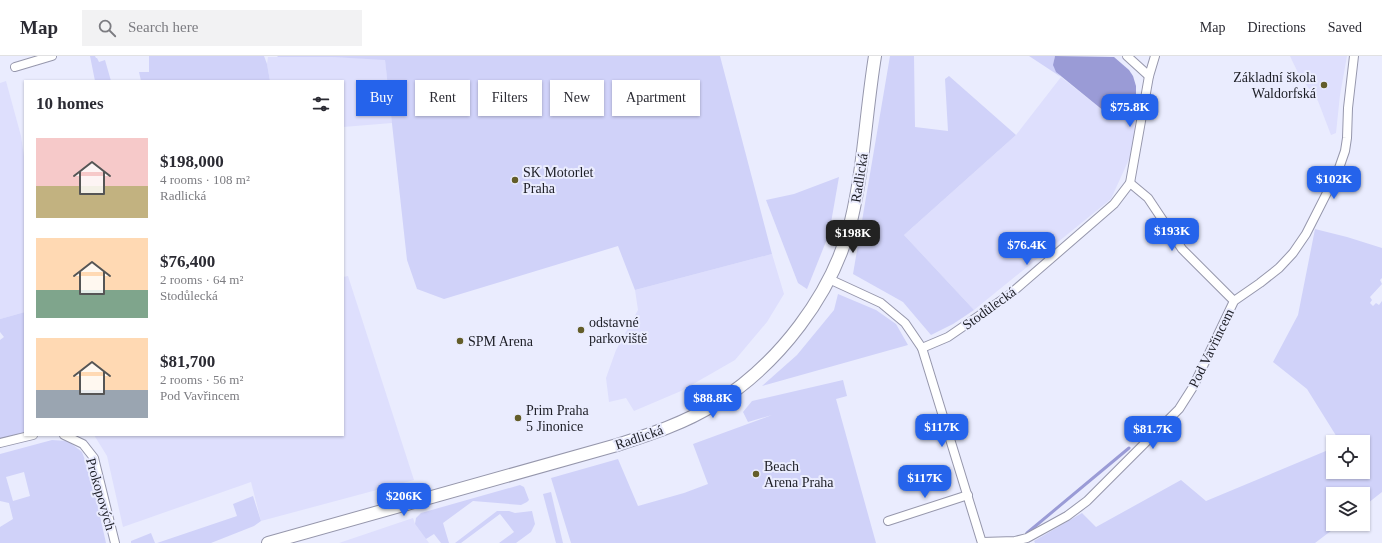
<!DOCTYPE html>
<meta charset="utf-8">
<style>
body{margin:0;font-family:Georgia,serif;background:#f2f2f3;color:#2b2b33;height:100vh;display:flex;flex-direction:column;font-size:15px;white-space:nowrap}
*{box-sizing:border-box;margin:0}
p{font-size:13px;color:#7c7c81}
.icon{flex:none;width:22px;height:22px;fill:none;stroke:currentColor;stroke-width:2;stroke-linecap:round;stroke-linejoin:round}
.map{position:relative;flex:1;overflow:hidden}
.side{position:absolute;left:24px;top:24px;width:320px;height:356px;display:flex;flex-direction:column;background:#fff;border-radius:0px;box-shadow:0 1px 3px #0004}
.side>*{flex:none}
.guide{position:absolute;left:356px;top:24px;width:380px;height:36px;display:flex;gap:8px}
.buttons{position:absolute;left:1326px;top:379px;display:grid;gap:8px}
.buttons a{display:grid;place-items:center;width:44px;height:44px;border-radius:0px;background:#fff;box-shadow:0 1px 3px #0004;font-size:20px}
.price{position:absolute;translate:-50% -34px;padding:0 9px;border-radius:8px;background:#2563eb;color:#fff;font-size:13px;line-height:26px;filter:drop-shadow(0 1px 2px #0008)}
.price::after{content:'';position:absolute;left:50%;top:24px;width:12px;height:9px;margin-left:-6px;background:inherit;clip-path:polygon(0 0,100% 0,50% 100%)}
.price.active{background:#222;color:#fff}
ul{padding:0;list-style:none}
li{display:flex;align-items:center;gap:12px;height:100px;padding:0 12px}
li span{display:grid;place-items:center;flex:none;width:112px;height:80px;border-radius:0px;color:#555}
li>.icon{margin-inline-start:auto}
span .icon{width:48px;height:48px;fill:#fffc;stroke-width:1}
li b{font-size:17px}
h2{display:flex;justify-content:space-between;align-items:center;height:48px;padding:0 12px;font-size:17px}
.pill{padding:0 14px;border-radius:0px;background:#fff;box-shadow:0 1px 3px #0004;font-size:14px;line-height:36px}
.pill.active{background:#2563eb;color:#fff}
header{display:flex;align-items:center;gap:24px;box-sizing:border-box;height:56px;padding:0 20px;background:#fff;border-bottom:1px solid #e1e1e2}
header strong{font-size:19px}
nav{display:flex;gap:22px;margin-inline-start:auto;font-size:14px}
.search{width:280px;height:36px;background:#f2f2f3;display:flex;align-items:center;gap:10px;box-sizing:border-box;padding:0 14px;border-radius:0px;color:#7c7c81;font-size:15px}
.map>svg:first-child{display:block}
</style>
<header>
<strong>Map</strong>
<div class="search"><svg class="icon" aria-label="search" viewBox="0 0 24 24"><circle cx="10" cy="10" r="6"/><path d="M15 15l6 6"/></svg>Search here</div>
<nav><a>Map</a><a>Directions</a><a>Saved</a></nav>
</header>
<div class="map">
<svg width="1382" height="487" viewBox="0 0 1382 487">
<rect width="100%" height="100%" fill="#eaecfe"/>
<g fill="#dedffd">
<polygon points="1290,0 1347,0 1340,39 1336,77 1331,79 1318,45 1299,19"/>
<polygon points="268,1 332,1 385,3 392,67 343,71 343,25 270,25 267,8"/>
<polygon points="1061,21 1110,60 1126,63 1136,50 1134,83 1130,101 1111,143 974,254 904,179 1016,79"/>
<polygon points="6,25 21,80 25,107 25,256 0,263 0,27"/>
<polygon points="772,198 784,238 767,266 735,304 681,335 634,355 626,342 609,346 606,322 616,294 638,254 635,234"/>
<polygon points="348,220 414,424 261,465 251,426 123,471 107,400 94,379 343,379 343,221"/>
<polygon points="413,462 415,468 429,487 339,487"/>
</g>
<g fill="#d0d2f9" fill-rule="evenodd">
<polygon points="90,0 95,0 96,2 97,2 99,6 105,4 111,25 95,25"/>
<polygon points="149,0 264,0 267,8 270,25 141,25 139,16 149,16"/>
<polygon points="277,0 720,0 772,198 635,234 618,190 444,243 417,233 407,204 385,4 332,1 278,1"/>
<polygon points="890,0 914,0 915,71 948,75 945,23 949,20 1016,79 904,179 974,254 953,268 931,279 903,246 853,218"/>
<path d="M1029 0H1055C1052 9 1055 15 1061 21Z"/>
<polygon points="839,121 829,178 807,233 798,227 766,144 794,138"/>
<polygon points="1315,173 1347,181 1382,192 1382,222 1380,224 1382,228 1370,241 1372,244 1370,247 1373,250 1376,247 1379,249 1382,245 1382,436 1363,451 1363,438 1333,438 1333,468 1340,468 1315,487 1035,487 1034,485 1082,457 1096,471 1181,424 1206,445 1333,392 1333,416 1363,416 1363,386 1340,386 1307,333 1273,306 1298,259"/>
<polygon points="838,238 876,254 896,268 908,289 762,330 797,299 834,254"/>
<polygon points="25,256 25,376 0,384 0,284 4,281 0,276 0,263"/>
<polygon points="843,324 847,340 836,343 876,487 571,487 551,422 618,403 638,450 684,437 708,428 693,388 772,359 748,366 743,356 752,345"/>
<path d="M52 384 68 385 82 396 91 420 106 487H0V471L13 463 9 447 0 445V398ZM24 416 30 440 13 445 6 421Z"/>
<polygon points="520,429 524,431 529,444 527,446 521,449 473,445 443,467 449,487 441,487 434,478 426,483 415,468 416,462 421,457"/>
<polygon points="551,436 563,487 556,487 543,438"/>
<polygon points="253,440 261,465 254,470 211,487 157,487 237,460 233,448"/>
<polygon points="497,455 509,455 515,457 532,455 535,468 531,476 516,487 499,487 514,476 500,458 461,487 455,487"/>
<polygon points="151,477 155,487 131,487 131,485"/>
</g>
<polygon fill="#9a9bd6" points="1055,0 1114,1 1129,14 1133,20 1136,30 1136,50 1126,63 1119,63 1110,60 1056,16 1053,9"/>
<g fill="none" stroke-linecap="round" stroke-linejoin="round">
<polyline stroke="#9a9bd6" stroke-width="3" points="1027,477 1129,392"/>
<g stroke="#9697ac" stroke-width="10">
<g id="street">
<polyline points="1127,0 1149,20"/>
<polyline points="15,11 52,0"/>
<polyline points="1130,127 1148,142 1182,193 1234,245"/>
<polyline points="829,223 881,247 905,267 922,292 982,487"/>
<polyline points="922,292 948,281 1009,239 1114,148 1130,127 1149,20 1155,0"/>
<polyline points="64,379 83,388 94,402 115,487"/>
<polyline points="0,387 33,379"/>
<polyline points="888,465 968,439"/>
<polyline points="982,486 1015,485 1027,482 1067,460 1087,445 1179,353 1193,331 1234,245 1260,227 1279,212 1293,197 1306,178 1338,115 1345,95 1347,82 1348,52 1354,0"/>
</g>
</g>
<g stroke="#9697ac" stroke-width="14">
<path id="secondary" d="M268 487 617 389C651 378 685 367 715 348 778 309 833 238 851 165 864 111 866 55 875 0"/>
</g>
<use href="#street" stroke="#fff" stroke-width="8"/>
<use href="#secondary" stroke="#fff" stroke-width="12"/>
</g>
<g fill="#635d29" stroke="#eaecfe" stroke-width="1.5">
<circle cx="1324" cy="29" r="4"/>
<circle cx="515" cy="124" r="4"/>
<circle cx="581" cy="274" r="4"/>
<circle cx="460" cy="285" r="4"/>
<circle cx="518" cy="362" r="4"/>
<circle cx="756" cy="418" r="4"/>
</g>
<g text-anchor="middle" stroke-width="4" stroke-linejoin="round" paint-order="stroke">
<g font-size="14" fill="#1d1e26" stroke="#eaecfe" text-anchor="start">
<text x="1316" y="26" text-anchor="end">Základní škola<tspan x="1316" dy="16">Waldorfská</tspan></text>
<text x="523" y="121">SK Motorlet<tspan x="523" dy="16">Praha</tspan></text>
<text x="589" y="271">odstavné<tspan x="589" dy="16">parkoviště</tspan></text>
<text x="468" y="290">SPM Arena</text>
<text x="526" y="359">Prim Praha<tspan x="526" dy="16">5 Jinonice</tspan></text>
<text x="764" y="415">Beach<tspan x="764" dy="16">Arena Praha</tspan></text>
</g>
<g font-size="14" fill="#1d1e26" stroke="#eaecfe">
<text transform="translate(859 122) rotate(-81)" y="5">Radlická</text>
<text transform="translate(989 252) rotate(-36)" y="5">Stodůlecká</text>
<text transform="translate(1211 292) rotate(-64)" y="5">Pod Vavřincem</text>
<text transform="translate(639 381) rotate(-19)" y="5">Radlická</text>
<text transform="translate(101 438) rotate(74)" y="5">Prokopových</text>
</g>
</g>
</svg>
<div class="buttons">
<a><svg class="icon" aria-label="locate" viewBox="0 0 24 24"><circle cx="12" cy="12" r="6"/><path d="M12 2v4M12 18v4M2 12h4M18 12h4"/></svg></a>
<a><svg class="icon" aria-label="layers" viewBox="0 0 24 24"><path d="M12 4l9 5-9 5-9-5zM3 14l9 5 9-5"/></svg></a>
</div>
<b class="price" style="left:1130px;top:72px">$75.8K</b>
<b class="price" style="left:1334px;top:144px">$102K</b>
<b class="price" style="left:1172px;top:196px">$193K</b>
<b class="price active" style="left:853px;top:198px">$198K</b>
<b class="price" style="left:1027px;top:210px">$76.4K</b>
<b class="price" style="left:713px;top:363px">$88.8K</b>
<b class="price" style="left:942px;top:392px">$117K</b>
<b class="price" style="left:1153px;top:394px">$81.7K</b>
<b class="price" style="left:925px;top:443px">$117K</b>
<b class="price" style="left:404px;top:461px">$206K</b>
<div class="guide">
<a class="pill active">Buy</a>
<a class="pill">Rent</a>
<a class="pill">Filters</a>
<a class="pill">New</a>
<a class="pill">Apartment</a>
</div>
<section class="side">
<h2>10 homes<svg class="icon" aria-label="filters" viewBox="0 0 24 24"><path d="M4 7h16M4 17h16"/><circle cx="9" cy="7" r="2"/><circle cx="15" cy="17" r="2"/></svg></h2>
<ul>
<li><span style="background:linear-gradient(#f6c9c9 60%,#c2b280 0)"><svg class="icon" aria-label="home" viewBox="0 0 24 24"><path d="M3 11l9-7 9 7M6 9v11h12V9"/></svg></span><div><b>$198,000</b><p>4 rooms · 108 m²</p><p>Radlická</p></div></li>
<li><span style="background:linear-gradient(#ffd9b3 65%,#7fa58c 0)"><svg class="icon" aria-label="home" viewBox="0 0 24 24"><path d="M3 11l9-7 9 7M6 9v11h12V9"/></svg></span><div><b>$76,400</b><p>2 rooms · 64 m²</p><p>Stodůlecká</p></div></li>
<li><span style="background:linear-gradient(#ffd9b3 65%,#9aa5b1 0)"><svg class="icon" aria-label="home" viewBox="0 0 24 24"><path d="M3 11l9-7 9 7M6 9v11h12V9"/></svg></span><div><b>$81,700</b><p>2 rooms · 56 m²</p><p>Pod Vavřincem</p></div></li>
</ul>
</section>
</div>
